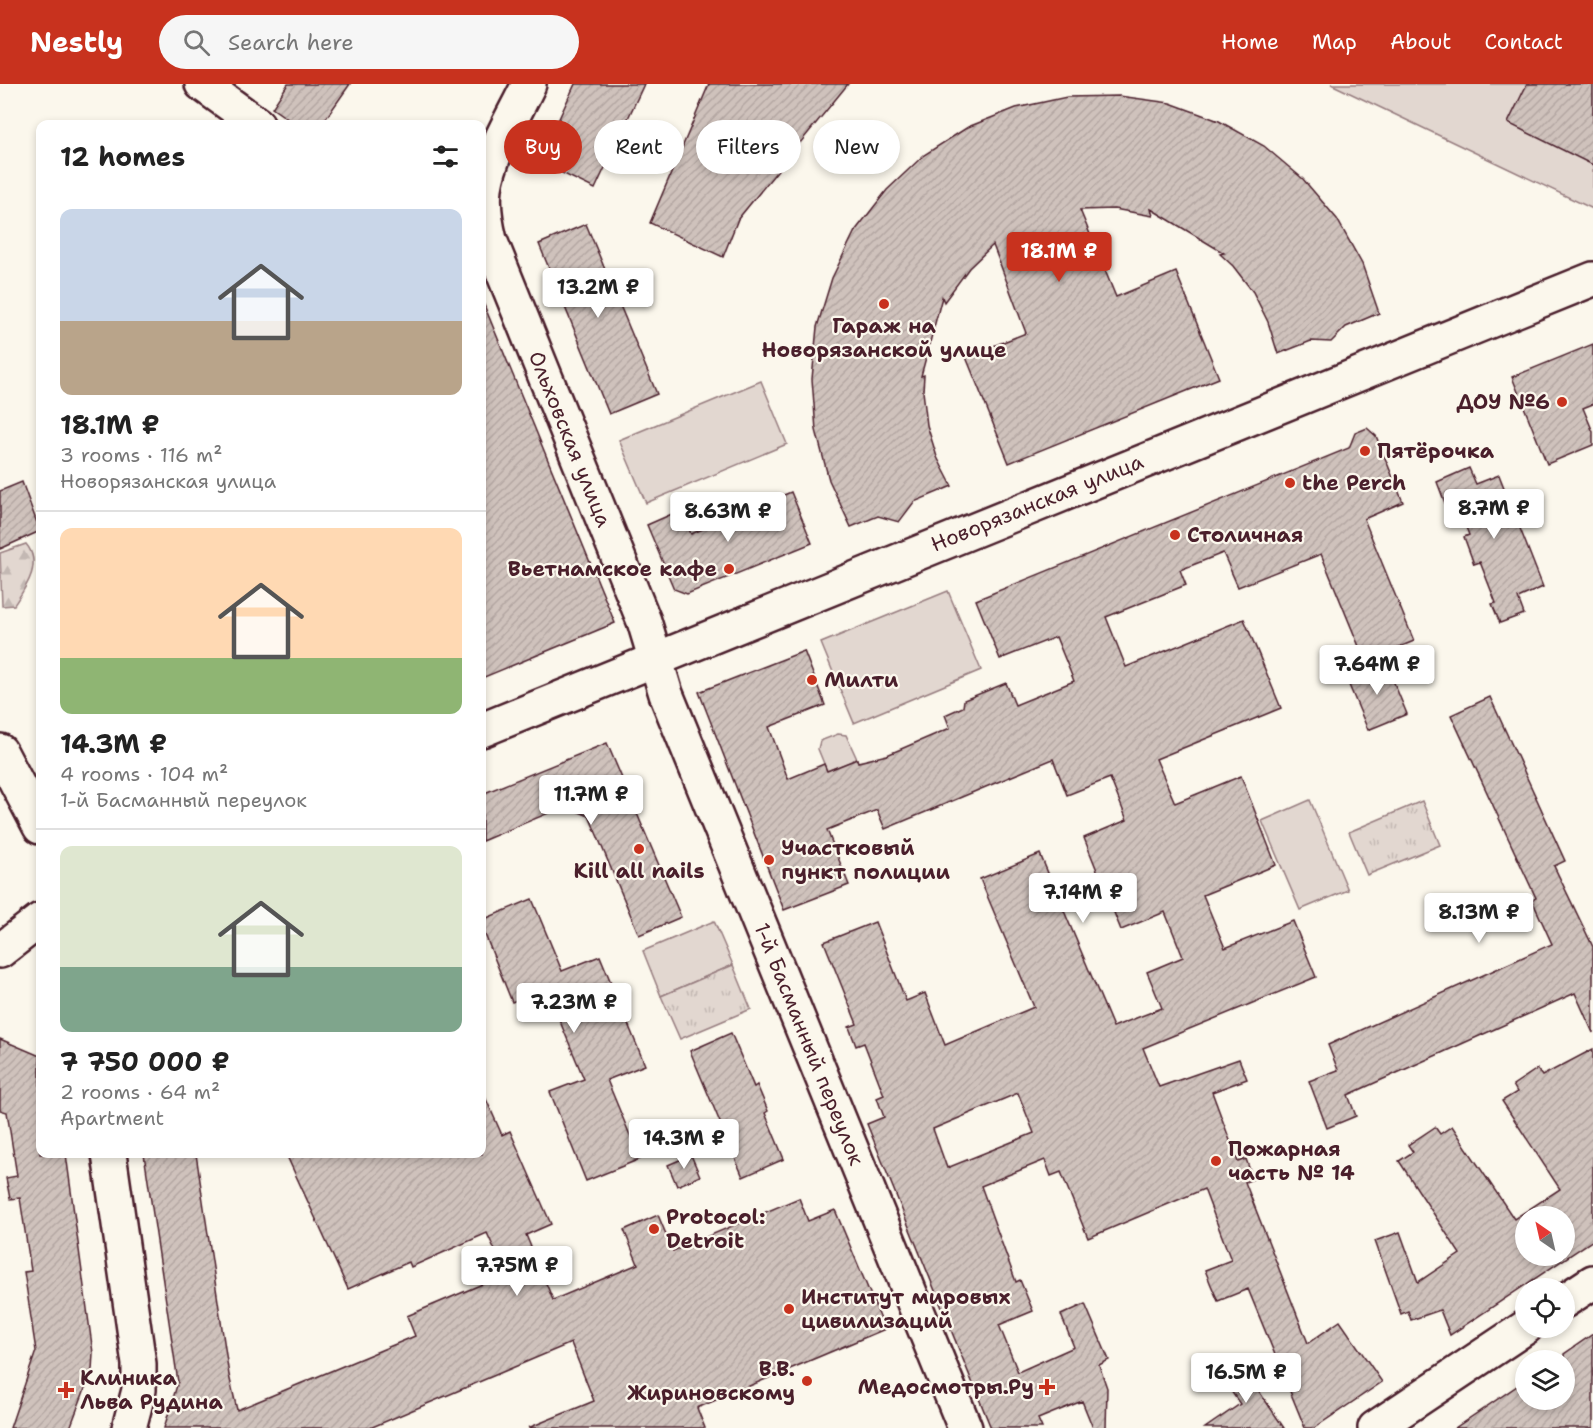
<!DOCTYPE html>
<meta charset="utf-8">
<style>
body{margin:0;font-family:"Shantell Sans",sans-serif;background:#f6f6f6;color:#222;height:100vh;display:flex;flex-direction:column;font-size:22px;white-space:nowrap}
*{box-sizing:border-box;margin:0}
p{font-size:20px;color:#767676}
.icon{flex:none;width:33px;height:33px;fill:none;stroke:currentColor;stroke-width:2;stroke-linecap:round;stroke-linejoin:round}
.map{position:relative;flex:1;overflow:hidden}
.sheet{position:absolute;left:36px;top:36px;width:450px;height:1038px;display:flex;flex-direction:column;background:#fff;border-radius:12px;box-shadow:0 3px 9px #0003}
.sheet>*{flex:none}
.banner{position:absolute;left:504px;top:36px;width:570px;height:54px;display:flex;gap:12px}
.needle{width:39px;rotate:326deg}
.buttons{position:absolute;left:1515px;top:1122px;display:grid;gap:12px}
.buttons a{display:grid;place-items:center;width:60px;height:60px;border-radius:50%;background:#fff;box-shadow:0 3px 9px #0003;font-size:30px}
.price{position:absolute;translate:-50% -51px;padding:0 14px;border-radius:6px;background:#fff;color:#222;font-size:20px;line-height:39px;filter:drop-shadow(0 2px 3px #0008)}
.price::after{content:'';position:absolute;left:50%;top:36px;width:18px;height:14px;margin-left:-9px;background:inherit;clip-path:polygon(0 0,100% 0,50% 100%)}
.price.current{background:#c8321e;color:#fff}
ul{padding:0;list-style:none}
li{display:grid;align-content:center;gap:12px;height:318px;padding:0 24px}
li+li{border-top:2px solid #e0e0e0}
li span{display:grid;place-items:center;height:186px;border-radius:12px;color:#555}
li>.icon{margin-inline-start:auto}
span .icon{width:108px;height:108px;fill:#fffc;stroke-width:1}
li b{font-size:26px}
h2{display:flex;justify-content:space-between;align-items:center;height:72px;padding:0 24px;font-size:26px}
.chip{padding:0 21px;border-radius:27px;background:#fff;box-shadow:0 3px 9px #0003;font-size:21px;line-height:54px}
.chip.current{background:#c8321e;color:#fff}
header{display:flex;align-items:center;gap:36px;box-sizing:border-box;height:84px;padding:0 30px;background:#c8321e;color:#fff}
header strong{font-size:28px}
nav{display:flex;gap:33px;margin-inline-start:auto;font-size:21px}
.search{width:420px;height:54px;background:#f6f6f6;display:flex;align-items:center;gap:15px;box-sizing:border-box;padding:0 21px;border-radius:33px;color:#767676;font-size:22px}
.map>svg:first-child{display:block}
</style>
<header>
<strong>Nestly</strong>
<div class="search"><svg class="icon" aria-label="search" viewBox="0 0 24 24"><circle cx="10" cy="10" r="6"/><path d="M15 15l6 6"/></svg>Search here</div>
<nav><a>Home</a><a>Map</a><a>About</a><a>Contact</a></nav>
</header>
<div class="map">
<svg width="1593" height="1344" viewBox="0 0 1593 1344">
<defs>
<pattern id="forest-firs" width="22" height="20" patternUnits="userSpaceOnUse" patternTransform="scale(1.5)"><rect width="22" height="20" fill="#e2d7d0"/><path d="M5 1l3.5 6h-7zM16 11l3.5 6h-7z" fill="#c3b8b3"/></pattern>
<pattern id="park-tufts" width="24" height="20" patternUnits="userSpaceOnUse" patternTransform="scale(1.5)"><rect width="24" height="20" fill="#e2d7d0"/><path d="M3 7l-1-3M5 7V3M7 7l1-3M15 17l-1-3M17 17v-4M19 17l1-3" fill="none" stroke="#c3b8b3"/></pattern>
<pattern id="building-hatch" width="6" height="6" patternUnits="userSpaceOnUse" patternTransform="scale(1.5)"><rect width="6" height="6" fill="#cfc2bc"/><path d="M-1 1l2-2M0 6l6-6M5 7l2-2" fill="none" stroke="#b3a6a2"/></pattern>
</defs>
<rect width="100%" height="100%" fill="#fbf7ec"/>
<filter id="ink" filterUnits="userSpaceOnUse"><feTurbulence type="fractalNoise" baseFrequency=".0167" numOctaves="2"/><feDisplacementMap in="SourceGraphic" scale="12" xChannelSelector="R" yChannelSelector="G"/><feConvolveMatrix kernelMatrix="1 2 1 2 8 2 1 2 1" color-interpolation-filters="sRGB"/></filter>
<g filter="url(#ink)">
<g fill="#e2d7d0" stroke="#967b7e" stroke-width="1.5">
<polygon points="1331,0 1593,0 1593,125"/>
<polygon points="761,297 787,360 646,419 619,356"/>
<polygon points="948,507 981,586 854,639 821,559"/>
<polygon points="838,650 846,651 857,675 827,687 818,665 820,657"/>
<polygon points="1310,716 1348,806 1300,826 1262,737"/>
<polygon points="714,837 733,881 661,912 643,867"/>
</g>
<path fill="url(#forest-firs)" stroke="#967b7e" stroke-width="1.5" d="M26 460C43 480 26 503 14 521L2 522 0 469Z"/>
<g fill="url(#park-tufts)" stroke="#967b7e" stroke-width="1.5">
<polygon points="1422,717 1440,761 1367,791 1349,748"/>
<polygon points="733,881 751,925 680,955 661,912"/>
</g>
<g fill="url(#building-hatch)" stroke="#4a1f2b" stroke-width="1.5" fill-rule="evenodd">
<polygon points="288,0 350,0 322,40 295,40 272,24"/>
<polygon points="575,0 644,0 595,105 539,78"/>
<polygon points="709,0 848,0 738,135 723,173 650,139"/>
<polygon points="1527,0 1593,0 1593,81 1508,39"/>
<polygon points="1119,12 1170,19 1219,37 1264,62 1303,95 1337,135 1362,180 1379,229 1346,243 1331,258 1311,257 1278,270 1268,238 1253,208 1233,182 1220,170 1224,169 1151,125 1153,132 1114,125 1080,126 1116,213 1176,188 1219,294 1009,379 966,273 1026,249 993,161 969,184 944,218 942,213 921,292 924,291 923,307 927,341 937,373 952,402 914,418 899,438 878,432 851,443 829,396 816,346 812,295 817,243 832,194 855,147 887,106 924,71 968,43 1016,24 1067,13"/>
<polygon points="586,140 657,310 609,330 539,160"/>
<polygon points="482,216 615,539 482,594"/>
<polygon points="1593,260 1593,320 1583,324 1593,348 1593,361 1547,380 1512,293"/>
<path d="M1367 344 1376 352 1403 418 1364 435 1414 557 1365 577 1321 470 1238 503 1223 469 1180 486 1186 501 1106 533 1126 583 1244 535 1281 624 1156 675 1175 719 1241 692 1276 781 1203 811 1225 864 1293 837 1316 893 1143 964 1159 1003 1239 975 1247 995 1212 1008 1238 1078 1246 1075 1253 1095 1245 1098 1308 1259 1340 1237 1382 1298 1314 1344H1305L1248 1205 1218 1217 1211 1201 1205 1186 1231 1176 1204 1105 1088 1154 1061 1088 1051 1092 1045 1076 981 1102 1016 1198 1020 1196 1033 1227 999 1241 1018 1288 1074 1263 1061 1231 1085 1220 1109 1276 1099 1281 1107 1304 1106 1344H1093L1082 1317 1038 1335 1042 1344H991L867 1040 884 1033 877 1014 884 1011 864 959 856 962 849 943 857 940 824 858 875 838 906 917 925 909 945 961 1034 923 980 795 1040 770 1113 943 1162 924 1147 888 1183 873 1165 828 1121 846 1084 754 1127 736 1110 694 1067 711 1053 675 885 745 877 726 827 746 849 801 784 826 699 608 804 567 825 621 769 643 788 695 824 680 827 687 857 675 858 678 887 671 950 644 945 631 963 623 964 616 1006 599 1015 621 1074 597 1056 553 1000 575 976 516 1349 364 1355 349ZM1018 1009 1034 1049 947 1084 933 1045Z"/>
<polygon points="1469,384 1476,400 1499,391 1543,503 1518,514 1524,530 1500,539 1492,520 1496,519 1480,478 1474,480 1464,453 1469,451 1455,415 1445,419 1437,398"/>
<polygon points="22,398 40,447 0,465 0,407"/>
<polygon points="791,408 812,459 687,510 674,505 647,441 681,426 691,450"/>
<polygon points="1385,577 1407,630 1368,646 1346,594"/>
<polygon points="1490,613 1565,777 1554,782 1593,863 1593,949 1575,909 1348,1011 1356,1032 1327,1044 1309,997 1338,986 1328,961 1552,860 1532,816 1536,814 1451,631"/>
<polygon points="607,659 681,833 639,851 589,732 565,722 482,757 482,710"/>
<polygon points="532,815 562,887 600,872 645,981 607,996 640,1075 586,1097 550,1008 584,995 546,904 512,918 482,843 482,836"/>
<polygon points="731,949 754,1003 757,1001 768,1027 765,1029 784,1075 743,1093 690,967"/>
<polygon points="0,955 40,972 40,1070 66,1070 93,1269 92,1286 70,1344 10,1344 36,1267 24,1188 31,1187 20,1114 10,1115 6,1094 17,1092 7,1028 0,1026"/>
<path d="M1593 965V1156L1450 1251 1440 1226 1411 1236 1408 1227 1401 1230 1375 1157 1400 1148 1418 1198 1460 1170 1399 1077 1413 1068 1408 1061 1435 1043 1440 1050 1452 1042 1514 1135 1560 1105 1502 1017 1517 1008 1513 1001 1537 985 1542 992ZM1526 1132H1564V1172H1526Z"/>
<polygon points="482,1006 502,1051 510,1047 551,1140 526,1151 553,1216 638,1180 624,1146 658,1131 673,1167 799,1114 808,1137 835,1126 885,1245 697,1324 705,1344 528,1344 594,1317 571,1259 370,1344 164,1344 178,1298 144,1070 196,1070 229,1291 237,1326 415,1252 407,1232 506,1190 487,1149 411,1183 409,1178 348,1205 286,1070 482,1070"/>
<polygon points="691,1071 700,1092 677,1102 668,1081"/>
<polygon points="1593,1250 1593,1344 1455,1344 1526,1296 1526,1316 1564,1316 1564,1270"/>
<polygon points="1239,1278 1284,1344 1205,1344 1240,1320 1220,1291"/>
</g>
<g fill="none" stroke-linecap="round" stroke-linejoin="round">
<g stroke="#4a1f2b" stroke-width="38">
<g id="minor">
<polyline points="202,0 257,40"/>
<path d="M529 0C514 32 490 69 485 104 483 121 486 140 490 156L644 537 666 610 965 1344"/>
<polyline points="482,646 1593,195"/>
<polyline points="0,667 40,743"/>
<polyline points="0,867 40,836"/>
<polyline points="109,1070 139,1280 139,1306 129,1344"/>
</g>
</g>
<g stroke="#4a1f2b" stroke-width="38">
<g id="major">
<polyline points="1564,1217 1593,1198"/>
<polyline points="1375,1344 1526,1243"/>
</g>
</g>
<use href="#minor" stroke="#fbf7ec" stroke-width="33"/>
<use href="#major" stroke="#fbf7ec" stroke-width="33"/>
</g>
</g>
<g fill="#c8321e" stroke="#fbf7ec" stroke-width="2">
<circle cx="884" cy="220" r="6"/>
<circle cx="1562" cy="318" r="6"/>
<circle cx="1365" cy="367" r="6"/>
<circle cx="1290" cy="399" r="6"/>
<circle cx="1175" cy="451" r="6"/>
<circle cx="729" cy="485" r="6"/>
<circle cx="812" cy="596" r="6"/>
<circle cx="639" cy="765" r="6"/>
<circle cx="769" cy="776" r="6"/>
<circle cx="1216" cy="1077" r="6"/>
<circle cx="654" cy="1145" r="6"/>
<circle cx="789" cy="1225" r="6"/>
<circle cx="807" cy="1297" r="6"/>
<path d="M1044 1294h6v6h6v6h-6v6h-6v-6h-6v-6h6z"/>
<path d="M63 1297h6v6h6v6h-6v6h-6v-6h-6v-6h6z"/>
</g>
<g text-anchor="middle" stroke-width="4.5" stroke-linejoin="round" paint-order="stroke">
<g font-size="21" font-weight="bold" fill="#4a1f2b" stroke="#fbf7ec" text-anchor="start">
<text x="884" y="249" text-anchor="middle">Гараж на<tspan x="884" dy="24">Новорязанской улице</tspan></text>
<text x="1550" y="325" text-anchor="end">ДОУ №6</text>
<text x="1377" y="374">Пятёрочка</text>
<text x="1302" y="406">the Perch</text>
<text x="1187" y="458">Столичная</text>
<text x="717" y="492" text-anchor="end">Вьетнамское кафе</text>
<text x="824" y="603">Милти</text>
<text x="781" y="771">Участковый<tspan x="781" dy="24">пункт полиции</tspan></text>
<text x="639" y="794" text-anchor="middle">Kill all nails</text>
<text x="1228" y="1072">Пожарная<tspan x="1228" dy="24">часть № 14</tspan></text>
<text x="666" y="1140">Protocol:<tspan x="666" dy="24">Detroit</tspan></text>
<text x="801" y="1220">Институт мировых<tspan x="801" dy="24">цивилизаций</tspan></text>
<text x="795" y="1292" text-anchor="end">В.В.<tspan x="795" dy="24">Жириновскому</tspan></text>
<text x="80" y="1301">Клиника<tspan x="80" dy="24">Льва Рудина</tspan></text>
<text x="1034" y="1310" text-anchor="end">Медосмотры.Ру</text>
</g>
<g font-size="21" fill="#4a1f2b" stroke="#fbf7ec">
<text transform="translate(570 355) rotate(68)" y="7">Ольховская улица</text>
<text transform="translate(1037 419) rotate(-22)" y="7">Новорязанская улица</text>
<text transform="translate(809 960) rotate(68)" y="7">1-й Басманный переулок</text>
</g>
</g>
</svg>
<div class="buttons">
<a><svg class="needle" viewBox="-14 -14 28 28"><path d="M0-13l5 13h-10z" fill="#e53935"/><path d="M0 13l5-13h-10z" fill="#767676"/></svg></a>
<a><svg class="icon" aria-label="locate" viewBox="0 0 24 24"><circle cx="12" cy="12" r="6"/><path d="M12 2v4M12 18v4M2 12h4M18 12h4"/></svg></a>
<a><svg class="icon" aria-label="layers" viewBox="0 0 24 24"><path d="M12 4l9 5-9 5-9-5zM3 14l9 5 9-5"/></svg></a>
</div>
<b class="price current" style="left:1059px;top:199px">18.1M ₽</b>
<b class="price" style="left:598px;top:235px">13.2M ₽</b>
<b class="price" style="left:1494px;top:456px">8.7M ₽</b>
<b class="price" style="left:728px;top:459px">8.63M ₽</b>
<b class="price" style="left:1377px;top:612px">7.64M ₽</b>
<b class="price" style="left:591px;top:742px">11.7M ₽</b>
<b class="price" style="left:1083px;top:840px">7.14M ₽</b>
<b class="price" style="left:1479px;top:860px">8.13M ₽</b>
<b class="price" style="left:574px;top:950px">7.23M ₽</b>
<b class="price" style="left:684px;top:1086px">14.3M ₽</b>
<b class="price" style="left:517px;top:1213px">7.75M ₽</b>
<b class="price" style="left:1246px;top:1320px">16.5M ₽</b>
<div class="banner">
<a class="chip current">Buy</a>
<a class="chip">Rent</a>
<a class="chip">Filters</a>
<a class="chip">New</a>
</div>
<section class="sheet">
<h2>12 homes<svg class="icon" aria-label="filters" viewBox="0 0 24 24"><path d="M4 7h16M4 17h16"/><circle cx="9" cy="7" r="2"/><circle cx="15" cy="17" r="2"/></svg></h2>
<ul>
<li><span style="background:linear-gradient(#c9d6e8 60%,#b9a48a 0)"><svg class="icon" aria-label="home" viewBox="0 0 24 24"><path d="M3 11l9-7 9 7M6 9v11h12V9"/></svg></span><div><b>18.1M ₽</b><p>3 rooms · 116 m²</p><p>Новорязанская улица</p></div></li>
<li><span style="background:linear-gradient(#ffd9b3 70%,#8fb573 0)"><svg class="icon" aria-label="home" viewBox="0 0 24 24"><path d="M3 11l9-7 9 7M6 9v11h12V9"/></svg></span><div><b>14.3M ₽</b><p>4 rooms · 104 m²</p><p>1-й Басманный переулок</p></div></li>
<li><span style="background:linear-gradient(#dfe7d0 65%,#7fa58c 0)"><svg class="icon" aria-label="home" viewBox="0 0 24 24"><path d="M3 11l9-7 9 7M6 9v11h12V9"/></svg></span><div><b>7 750 000 ₽</b><p>2 rooms · 64 m²</p><p>Apartment</p></div></li>
</ul>
</section>
</div>
